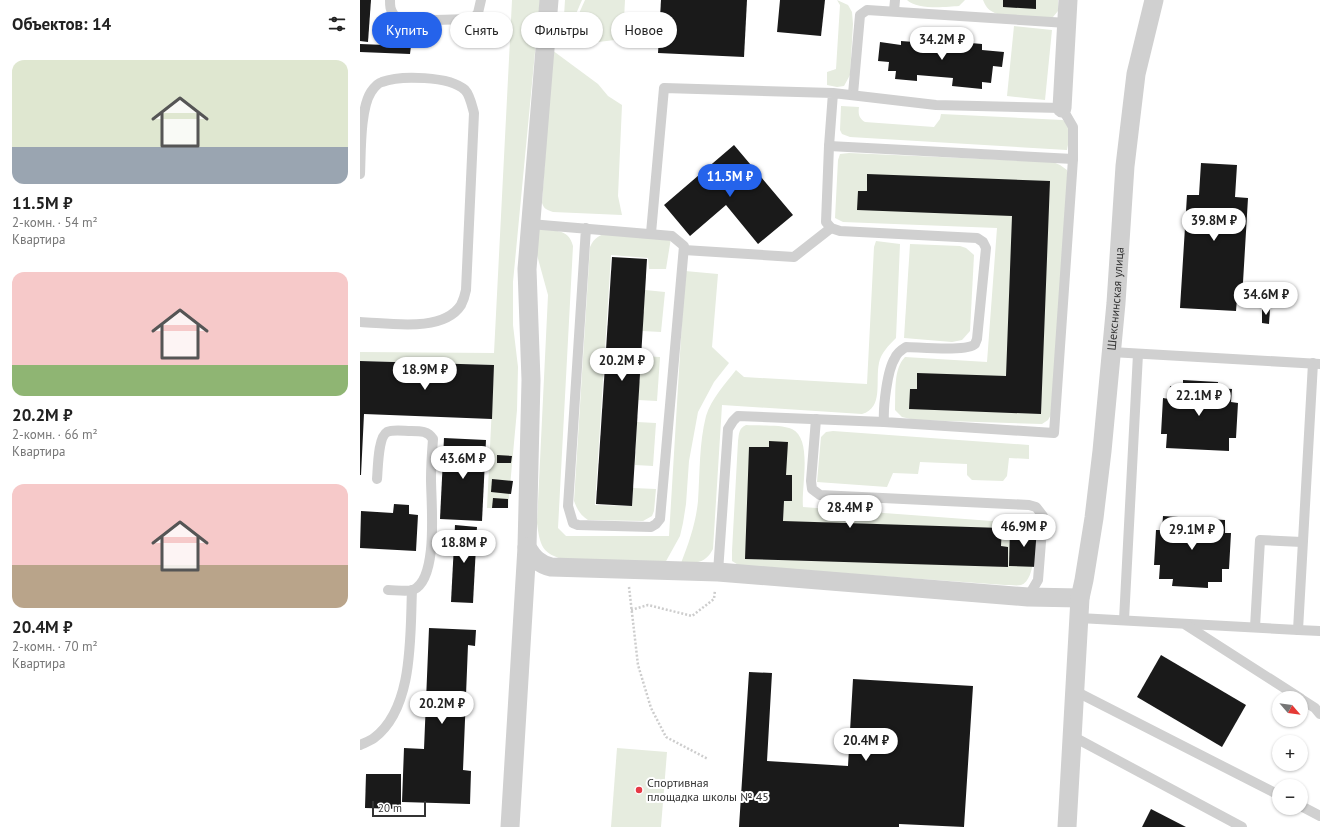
<!DOCTYPE html>
<html lang="ru">
<meta charset="utf-8">
<style>
body{margin:0;font-family:"PT Sans",sans-serif;background:#f2f2f2;color:#222;height:100vh;display:flex;flex-direction:column;font-size:15px;white-space:nowrap}
*{box-sizing:border-box;margin:0}
p{font-size:13px;color:#767676}
.icon{flex:none;width:22px;height:22px;fill:none;stroke:currentColor;stroke-width:2;stroke-linecap:round;stroke-linejoin:round}
.map{position:relative;flex:1;overflow:hidden}
.details{display:flex;flex-direction:column;background:#fff;width:360px}
.details>*{flex:none}
.hud{position:absolute;left:12px;top:12px;width:380px;height:36px;display:flex;gap:8px}
.needle{width:26px;rotate:118deg}
.controls{position:absolute;left:912px;top:691px;display:grid;gap:8px}
.controls a{display:grid;place-items:center;width:36px;height:36px;border-radius:50%;background:#fff;box-shadow:0 1px 3px #0004;font-size:20px}
.scale{position:absolute;left:12px;bottom:10px;width:54px;box-sizing:border-box;padding-left:4px;border:2px solid #333;border-top:0;font-size:11px;line-height:14px;white-space:nowrap;color:#333;-webkit-text-stroke:3px #fff;paint-order:stroke}
.price{position:absolute;translate:-50% -34px;padding:0 9px;border-radius:14px;background:#fff;color:#222;font-size:13px;line-height:26px;filter:drop-shadow(0 1px 2px #0008)}
.price::after{content:'';position:absolute;left:50%;top:24px;width:12px;height:9px;margin-left:-6px;background:inherit;clip-path:polygon(0 0,100% 0,50% 100%)}
.price.active{background:#2563eb;color:#fff}
ul{padding:0;list-style:none}
li{display:grid;align-content:center;gap:8px;height:212px;padding:0 12px}
li span{display:grid;place-items:center;height:124px;border-radius:12px;color:#555}
li>.icon{margin-inline-start:auto}
span .icon{width:72px;height:72px;fill:#fffc;stroke-width:1}
li b{font-size:17px}
h2{display:flex;justify-content:space-between;align-items:center;height:48px;padding:0 12px;font-size:17px}
.chip{padding:0 14px;border-radius:18px;background:#fff;box-shadow:0 1px 3px #0004;font-size:14px;line-height:36px}
.chip.active{background:#2563eb;color:#fff}
main{display:flex;flex:1;min-height:0}
.map>svg:first-child{display:block}
</style>
<main>
<section class="details">
<h2>Объектов: 14<svg class="icon" aria-label="filters" viewBox="0 0 24 24"><path d="M4 7h16M4 17h16"/><circle cx="9" cy="7" r="2"/><circle cx="15" cy="17" r="2"/></svg></h2>
<ul>
<li><span style="background:linear-gradient(#dfe7d0 70%,#9aa5b1 0)"><svg class="icon" aria-label="home" viewBox="0 0 24 24"><path d="M3 11l9-7 9 7M6 9v11h12V9"/></svg></span><div><b>11.5M ₽</b><p>2-комн. · 54 m²</p><p>Квартира</p></div></li>
<li><span style="background:linear-gradient(#f6c9c9 75%,#8fb573 0)"><svg class="icon" aria-label="home" viewBox="0 0 24 24"><path d="M3 11l9-7 9 7M6 9v11h12V9"/></svg></span><div><b>20.2M ₽</b><p>2-комн. · 66 m²</p><p>Квартира</p></div></li>
<li><span style="background:linear-gradient(#f6c9c9 65%,#b9a48a 0)"><svg class="icon" aria-label="home" viewBox="0 0 24 24"><path d="M3 11l9-7 9 7M6 9v11h12V9"/></svg></span><div><b>20.4M ₽</b><p>2-комн. · 70 m²</p><p>Квартира</p></div></li>
</ul>
</section>
<div class="map">
<svg width="960" height="827" viewBox="0 0 960 827">
<rect width="100%" height="100%" fill="#fff"/>
<g fill="#e6ecdf">
<polygon points="152,0 180,0 153,282 153,325 158,367 157,410 148,508 127,508 134,365 0,361 0,352 134,353"/>
<polygon points="205,0 222,0 206,37 203,32"/>
<polygon points="225,0 265,0 263,39 214,45 208,38"/>
<polygon points="477,0 488,5 492,12 493,24 490,75 484,86 477,87 467,85 467,72 476,69 480,5"/>
<path d="M547 0H605L599 6C586 7 557 10 547 0Z"/>
<path d="M623 0H698V11L693 17C680 17 642 19 633 12 628 10 625 5 623 0Z"/>
<polygon points="654,26 692,30 685,100 647,96"/>
<path d="M192 50 238 84 248 96 262 105 258 196 262 215 193 212C187 210 184 209 182 203Z"/>
<path d="M481 106 499 107C498 114 499 118 505 122L574 127 580 119 581 114 703 120C713 129 709 138 707 150L490 137 482 134 480 130Z"/>
<path d="M489 153 693 162 700 165 707 170 708 178 692 413 688 420 682 424 555 420 542 417 535 410C536 393 533 369 545 357L627 362 637 228 483 222 475 218 478 160 480 154Z"/>
<path d="M175 229C190 231 209 227 213 246L198 528 206 536H309L325 271 358 274 352 347 369 363 354 382 338 412 329 461 326 504 323 523 320 536 305 563 206 560C182 554 180 546 177 523L188 295 177 255Z"/>
<path d="M248 233 311 238 306 269H289L288 258 251 255 235 505 272 506 273 488 296 489 294 511 292 516 283 521 228 520C220 515 217 509 214 501L230 247C234 238 239 235 248 233Z"/>
<path d="M516 241 540 244 536 338C529 345 521 353 519 363 515 381 524 408 502 414L362 405 353 549C345 564 336 563 321 563 329 543 336 522 338 501 340 472 339 444 346 416 351 399 366 383 376 370L384 377 507 384 514 247Z"/>
<polygon points="550,244 600,246 606,248 614,255 610,331 602,340 592,342 544,338"/>
<polygon points="285,290 305,292 301,332 282,331"/>
<polygon points="281,356 300,357 297,401 278,400"/>
<polygon points="277,422 296,423 293,466 275,465"/>
<path d="M386 425C399 426 421 424 432 429 453 439 441 487 443 507L632 521 642 519 675 523C674 537 677 580 661 585 657 586 650 585 645 585L380 566 372 561V551L378 441C379 433 379 428 386 425Z"/>
<polygon points="473,431 669,445 669,459 649,458 647,476 643,481 612,480 607,475 607,464 560,462 558,474 533,473 527,487 457,482 461,437 466,432"/>
<polygon points="257,748 307,752 301,827 251,827"/>
</g>
<g fill="#1a1a1a">
<polygon points="0,0 11,0 8,42 0,41"/>
<polygon points="301,0 387,0 384,57 298,53"/>
<polygon points="420,0 465,0 461,36 417,32"/>
<polygon points="643,0 676,0 676,9 643,7"/>
<polygon points="555,38 622,44 622,50 644,52 642,67 633,66 631,83 622,82 622,89 592,86 593,78 557,75 557,81 535,79 536,71 528,71 529,62 518,61 520,42 541,45 541,41 554,42"/>
<polygon points="0,44 51,46 50,54 0,52"/>
<polygon points="374,145 433,215 398,244 366,205 330,236 304,205"/>
<polygon points="841,163 877,165 875,197 888,198 882,299 877,299 876,311 820,308 827,195 839,195"/>
<polygon points="507,174 690,181 681,414 549,409 550,389 557,389 557,373 646,376 652,216 497,210 498,191 507,191"/>
<polygon points="252,257 287,259 272,506 236,504"/>
<polygon points="902,308 910,309 909,324 902,323"/>
<polygon points="0,361 134,365 132,419 4,414 1,475 0,475"/>
<polygon points="823,380 858,382 858,388 872,389 871,402 878,403 876,438 869,438 869,451 806,448 807,434 801,434 803,398 809,399 810,386 823,387"/>
<polygon points="84,438 126,440 122,521 80,519"/>
<polygon points="409,441 428,442 426,475 432,475 432,501 424,501 423,521 642,528 641,546 648,547 648,567 385,559 389,447 409,447"/>
<polygon points="137,455 152,456 151,463 137,463"/>
<polygon points="132,479 153,481 151,494 131,492"/>
<polygon points="133,498 148,499 148,508 132,508"/>
<polygon points="34,504 49,505 49,514 58,515 56,551 0,548 1,511 33,513"/>
<polygon points="803,516 865,520 865,533 871,533 869,569 862,569 862,582 848,582 848,588 812,586 813,579 799,579 800,565 794,565 796,530 802,530"/>
<polygon points="95,525 117,527 113,603 91,602"/>
<polygon points="650,528 679,529 678,567 649,566"/>
<polygon points="69,628 116,630 115,646 108,645 103,770 111,771 110,804 42,802 44,748 64,749"/>
<polygon points="801,655 886,705 862,747 777,697"/>
<polygon points="389,672 412,673 407,761 488,766 493,679 613,686 604,827 539,824 539,827 379,827"/>
<polygon points="6,774 41,774 41,809 5,808"/>
<polygon points="791,809 826,827 782,827"/>
</g>
<g fill="none" stroke-linecap="round" stroke-linejoin="round">
<g stroke="#cdcdcd" stroke-width="2.5" stroke-dasharray="2 2" stroke-linecap="butt">
<polyline points="269,587 278,665 291,708 306,737 348,759"/>
<polyline points="271,610 288,605 332,616 354,599 355,590"/>
</g>
<g stroke="#d0d0d0" stroke-width="10">
<path d="M30 0C30 6 30 10 34 15 42 23 99 19 113 19L118 13 121 0"/>
<polyline points="534,11 535,0"/>
<polyline points="493,94 500,15 507,10 707,23"/>
<polyline points="469,146 713,159"/>
<path d="M0 174C1 153 0 109 11 92 13 89 18 83 22 82 40 75 90 76 105 90 110 95 112 106 114 113L106 290C105 295 103 301 101 305 83 333 29 323 0 322"/>
<polyline points="170,224 312,236 324,246 300,519 296,524 291,527 218,525 213,523 208,506 226,228"/>
<path d="M291 233 304 88 473 93 576 105 702 108 713 127V159L694 433 524 422C523 408 527 370 535 358 537 353 541 350 546 347 558 347 607 352 615 344 615 344 617 339 617 339L626 248 623 242 617 238 480 231 471 228 466 222 469 146 473 93"/>
<polyline points="324,250 434,257 471,228"/>
<polyline points="751,352 960,364"/>
<polyline points="456,419 451,481 452,489 460,495 669,505 676,507 683,516 678,580 668,597"/>
<path d="M17 479C18 468 18 437 27 432 33 429 44 431 51 431 61 431 68 431 73 439 72 452 71 466 71 479 71 503 79 579 53 590 48 592 34 590 28 590"/>
<polyline points="358,572 368,429 373,421 378,416 524,422"/>
<polyline points="719,618 938,630 953,363"/>
<polyline points="764,620 778,354"/>
<polyline points="826,625 940,698"/>
<polyline points="895,627 900,540 942,542"/>
<polyline points="938,630 960,631"/>
<polyline points="715,691 919,795"/>
<polyline points="941,699 955,708 960,714"/>
<polyline points="712,736 882,827"/>
<path d="M0 745C4 743 10 741 14 738 54 708 50 635 52 590"/>
<polyline points="941,806 960,816"/>
</g>
<g stroke="#d0d0d0" stroke-width="19">
<path d="M189 0 167 269 171 380 167 547C173 558 179 564 191 567L358 572 668 597 720 598"/>
<polyline points="702,108 708,0"/>
<polyline points="150,827 167,547"/>
<path id="s1" d="M707 827 720 598 724 580 734 518 742 451 756 303 765 166 776 74 794 0"/>
</g>
</g>
<circle fill="#e63946" stroke="#fff" stroke-width="1.5" cx="279" cy="790" r="4"/>
<g text-anchor="middle" stroke-width="4" stroke-linejoin="round" paint-order="stroke">
<g font-size="12" fill="#333" stroke="#fff">
<text dy="4" stroke="none"><textPath href="#s1" startOffset="531">Шекснинская улица</textPath></text>
</g>
<g font-size="12" fill="#333" stroke="#fff" text-anchor="start">
<text x="287" y="787">Спортивная<tspan x="287" dy="14">площадка школы № 45</tspan></text>
</g>
</g>
</svg>
<div class="controls">
<a><svg class="needle" viewBox="-14 -14 28 28"><path d="M0-13l5 13h-10z" fill="#e53935"/><path d="M0 13l5-13h-10z" fill="#767676"/></svg></a>
<a>+</a>
<a>−</a>
</div>
<div class="scale">20 m</div>
<b class="price" style="left:582px;top:61px">34.2M ₽</b>
<b class="price active" style="left:370px;top:198px">11.5M ₽</b>
<b class="price" style="left:854px;top:242px">39.8M ₽</b>
<b class="price" style="left:906px;top:316px">34.6M ₽</b>
<b class="price" style="left:262px;top:382px">20.2M ₽</b>
<b class="price" style="left:65px;top:391px">18.9M ₽</b>
<b class="price" style="left:839px;top:417px">22.1M ₽</b>
<b class="price" style="left:103px;top:480px">43.6M ₽</b>
<b class="price" style="left:490px;top:529px">28.4M ₽</b>
<b class="price" style="left:664px;top:548px">46.9M ₽</b>
<b class="price" style="left:832px;top:551px">29.1M ₽</b>
<b class="price" style="left:104px;top:564px">18.8M ₽</b>
<b class="price" style="left:82px;top:725px">20.2M ₽</b>
<b class="price" style="left:506px;top:762px">20.4M ₽</b>
<div class="hud">
<a class="chip active">Купить</a>
<a class="chip">Снять</a>
<a class="chip">Фильтры</a>
<a class="chip">Новое</a>
</div>
</div>
</main>
